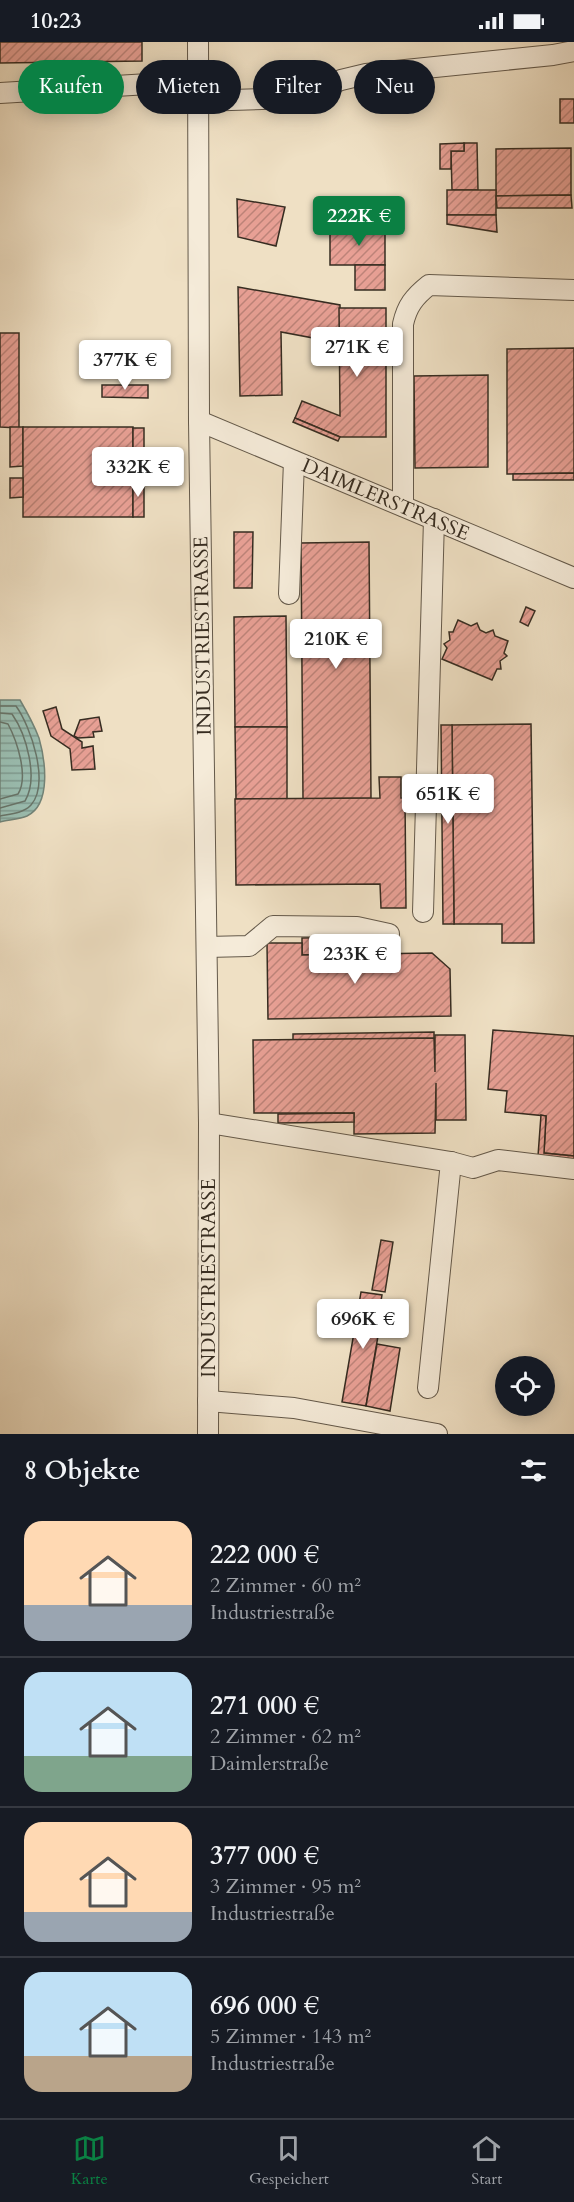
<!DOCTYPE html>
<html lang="de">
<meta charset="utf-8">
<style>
body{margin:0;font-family:Cardo,serif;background:#20242c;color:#f1f3f6;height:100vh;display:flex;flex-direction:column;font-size:22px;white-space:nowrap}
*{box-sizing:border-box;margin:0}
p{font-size:20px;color:#9ea1a6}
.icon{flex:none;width:33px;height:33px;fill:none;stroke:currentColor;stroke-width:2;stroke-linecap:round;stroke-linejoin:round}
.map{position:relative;height:1392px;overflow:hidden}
.drawer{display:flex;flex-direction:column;background:#171b24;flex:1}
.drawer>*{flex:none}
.guide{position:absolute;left:18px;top:18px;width:538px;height:54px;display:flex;gap:12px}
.fabs{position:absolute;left:495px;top:1314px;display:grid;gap:12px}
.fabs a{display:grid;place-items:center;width:60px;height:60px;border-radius:50%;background:#171b24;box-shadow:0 3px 15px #0003;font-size:30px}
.price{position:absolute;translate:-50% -51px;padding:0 14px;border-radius:6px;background:#fff;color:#222;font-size:20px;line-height:39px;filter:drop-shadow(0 2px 3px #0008)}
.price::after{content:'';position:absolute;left:50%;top:36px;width:18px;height:14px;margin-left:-9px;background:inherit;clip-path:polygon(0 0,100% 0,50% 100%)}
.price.selected{background:#0b8043;color:#fff}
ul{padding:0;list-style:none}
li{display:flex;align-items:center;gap:18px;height:150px;padding:0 24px}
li+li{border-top:2px solid #363941}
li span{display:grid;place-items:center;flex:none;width:168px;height:120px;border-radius:18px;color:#555}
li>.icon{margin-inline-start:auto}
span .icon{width:72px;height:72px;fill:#fffc;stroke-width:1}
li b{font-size:26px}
h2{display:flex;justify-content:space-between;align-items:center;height:72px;padding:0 24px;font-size:26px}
.tag{padding:0 21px;border-radius:27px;background:#171b24;box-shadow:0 3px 15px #0003;font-size:21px;line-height:54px}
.tag.selected{background:#0b8043;color:#fff}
.status{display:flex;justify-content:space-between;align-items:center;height:42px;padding:0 30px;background:#171b24;direction:ltr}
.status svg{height:16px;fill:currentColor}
.tab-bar{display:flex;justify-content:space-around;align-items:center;height:84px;border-top:2px solid #363941;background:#171b24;font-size:16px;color:#9ea1a6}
.tab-bar a{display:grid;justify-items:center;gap:3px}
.tab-bar .selected{color:#0b8043}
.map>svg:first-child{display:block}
</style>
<div class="status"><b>10:23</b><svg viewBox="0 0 49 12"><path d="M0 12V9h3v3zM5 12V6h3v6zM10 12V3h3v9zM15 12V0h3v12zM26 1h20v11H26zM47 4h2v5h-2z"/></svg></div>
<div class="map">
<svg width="574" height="1392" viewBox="0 0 574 1392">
<defs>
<pattern id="water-rules" width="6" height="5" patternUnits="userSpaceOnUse" patternTransform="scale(1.5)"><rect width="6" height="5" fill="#9abdb0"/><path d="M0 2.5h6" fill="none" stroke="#7e9a8f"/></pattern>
<pattern id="building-hatch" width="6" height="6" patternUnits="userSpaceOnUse" patternTransform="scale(1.5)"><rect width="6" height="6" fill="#e8a095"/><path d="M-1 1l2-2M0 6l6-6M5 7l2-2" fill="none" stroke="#bd8379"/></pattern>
</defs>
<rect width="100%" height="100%" fill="#efe0c4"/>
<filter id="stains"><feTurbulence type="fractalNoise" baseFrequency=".00333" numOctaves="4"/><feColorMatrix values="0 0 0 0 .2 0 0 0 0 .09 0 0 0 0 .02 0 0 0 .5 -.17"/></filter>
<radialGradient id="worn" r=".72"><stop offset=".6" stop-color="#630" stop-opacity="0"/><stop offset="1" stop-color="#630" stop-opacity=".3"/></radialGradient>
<path fill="url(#water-rules)" stroke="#728377" stroke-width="1.5" d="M0 658H20C27 670 34 683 39 696 45 717 52 762 27 774 20 777 8 778 0 780Z"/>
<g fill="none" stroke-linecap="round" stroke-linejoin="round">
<g stroke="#687468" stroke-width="1.5">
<path d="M0 664H16C31 685 50 741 31 763 24 771 10 772 0 774"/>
<path d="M0 671 12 672C26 692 39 736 25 759L0 766"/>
<path d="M0 680 8 682C17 699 29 735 18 752L0 757"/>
</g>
</g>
<g fill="url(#building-hatch)" stroke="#362c21" stroke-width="1.5">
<polygon points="0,0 142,0 142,19 0,21"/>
<rect x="560" y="57" width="14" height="24"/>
<polygon points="464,101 477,101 478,148 452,148 451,109 464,109"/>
<polygon points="464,101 464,109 451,109 451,127 440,127 440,102"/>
<polygon points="571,106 571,153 496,154 496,107"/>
<rect x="447" y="148" width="49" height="25"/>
<polygon points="571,153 572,166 497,166 496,154"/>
<polygon points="237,157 285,165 276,204 238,195"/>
<polygon points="447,173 496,173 497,190 447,182"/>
<rect x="353" y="182" width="11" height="10"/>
<polygon points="364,182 385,182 385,223 330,223 330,192 364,192"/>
<rect x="355" y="223" width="30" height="25"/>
<polygon points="238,245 340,263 340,301 281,290 282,353 240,354"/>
<polygon points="339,266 386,266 386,395 340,395 295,376 302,359 340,374"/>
<polygon points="0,291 19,291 19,386 0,385"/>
<polygon points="574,306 574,431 507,432 507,307"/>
<polygon points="488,333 488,425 415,426 414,334"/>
<polygon points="102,343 148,343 148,356 102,355"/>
<polygon points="295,376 340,395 338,399 293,380"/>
<polygon points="10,385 23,385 23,424 10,425"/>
<rect x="23" y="385" width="110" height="90"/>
<polygon points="133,386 144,386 144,425 133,424"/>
<polygon points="574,431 574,438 513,438 513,432"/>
<polygon points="10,436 23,436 23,455 10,456"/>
<rect x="133" y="436" width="11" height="39"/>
<polygon points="234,490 253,490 252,546 234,546"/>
<polygon points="369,500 371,756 303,757 301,501"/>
<polygon points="526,565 535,569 528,584 520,580"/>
<polygon points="286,574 287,685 235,685 234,575"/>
<polygon points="458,578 471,584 477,581 480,588 486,591 493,588 495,594 508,599 504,611 507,614 500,619 501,627 497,627 492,638 442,617 447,606 444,602 450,598 449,590 453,590"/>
<polygon points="56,665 62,687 82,700 82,706 93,704 95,727 72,728 70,707 51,694 43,669"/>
<polygon points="99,675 102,689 93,690 94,695 78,696 74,694 80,678"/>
<polygon points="531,682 534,901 502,901 502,882 454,882 452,683"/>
<polygon points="441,683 452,683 454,882 443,882"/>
<polygon points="235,685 287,685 287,757 236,757"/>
<polygon points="379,735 401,735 401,756 405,756 406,866 381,866 380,842 236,843 235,757 380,756"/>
<polygon points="346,895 346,912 302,913 302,896"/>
<polygon points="267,901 302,901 302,913 432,911 450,927 451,974 268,977"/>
<polygon points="493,988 574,994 574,1114 544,1111 546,1074 505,1070 507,1049 488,1047"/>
<polygon points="434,990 434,996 293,998 293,992"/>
<polygon points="435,993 465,993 466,1078 436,1078 436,1041 435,1091 354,1092 354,1071 254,1071 253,998 434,996 435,1030"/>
<polygon points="354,1071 354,1080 278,1081 278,1072"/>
<polygon points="541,1073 546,1074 544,1111 574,1114 574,1117 538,1114"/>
<polygon points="381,1198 393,1200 385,1250 372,1248"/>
<polygon points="361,1250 382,1253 380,1265 383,1265 366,1364 342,1360"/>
<polygon points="377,1302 400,1306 390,1369 366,1364"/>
</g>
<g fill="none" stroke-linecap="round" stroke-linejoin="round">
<g stroke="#64594a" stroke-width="22">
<g id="minor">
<polyline points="198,0 199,379 209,1081 208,1392"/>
<polyline points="0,51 198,39"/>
<polyline points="198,59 295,56 341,38 366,32 553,13 574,9"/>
<polyline points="199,379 574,536"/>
<path d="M403 464V282C407 264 414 255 429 243L574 248"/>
<polyline points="289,552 294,419"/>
<polyline points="423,870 434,477"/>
<polyline points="207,905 249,904 273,884 357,885 389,892"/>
<polyline points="209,1081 451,1120 473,1126 498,1118 574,1127"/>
<polyline points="428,1346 451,1120"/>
<polyline points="208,1359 294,1366 437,1392"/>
</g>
</g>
<use href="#minor" stroke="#f5ebd9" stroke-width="20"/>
</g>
<g text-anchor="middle" stroke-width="4.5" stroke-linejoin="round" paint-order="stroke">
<g font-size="20" fill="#362c21" stroke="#f5ebd9">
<text transform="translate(386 457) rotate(23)" y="7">DAIMLERSTRASSE</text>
<text transform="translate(202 594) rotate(-91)" y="7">INDUSTRIESTRASSE</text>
<text transform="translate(208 1236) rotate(-90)" y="7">INDUSTRIESTRASSE</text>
</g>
</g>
<rect width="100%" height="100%" filter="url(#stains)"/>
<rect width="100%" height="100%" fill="url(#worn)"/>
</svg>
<div class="fabs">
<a><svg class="icon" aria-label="locate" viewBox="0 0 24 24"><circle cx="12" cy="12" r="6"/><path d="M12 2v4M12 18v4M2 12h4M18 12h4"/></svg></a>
</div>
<b class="price selected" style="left:359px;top:205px">222K €</b>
<b class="price" style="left:357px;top:336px">271K €</b>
<b class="price" style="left:125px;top:349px">377K €</b>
<b class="price" style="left:138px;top:456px">332K €</b>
<b class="price" style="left:336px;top:628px">210K €</b>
<b class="price" style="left:448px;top:783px">651K €</b>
<b class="price" style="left:355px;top:943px">233K €</b>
<b class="price" style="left:363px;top:1308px">696K €</b>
<div class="guide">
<a class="tag selected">Kaufen</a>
<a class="tag">Mieten</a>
<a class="tag">Filter</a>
<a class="tag">Neu</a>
</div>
</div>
<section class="drawer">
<h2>8 Objekte<svg class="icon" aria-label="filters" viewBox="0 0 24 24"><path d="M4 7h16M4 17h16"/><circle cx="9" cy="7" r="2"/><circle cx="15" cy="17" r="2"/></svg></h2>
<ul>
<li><span style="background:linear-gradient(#ffd9b3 70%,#9aa5b1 0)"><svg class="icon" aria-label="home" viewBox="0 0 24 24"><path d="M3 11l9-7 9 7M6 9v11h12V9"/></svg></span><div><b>222 000 €</b><p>2 Zimmer · 60 m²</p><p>Industriestraße</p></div></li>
<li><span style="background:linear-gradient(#bfe0f5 70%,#7fa58c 0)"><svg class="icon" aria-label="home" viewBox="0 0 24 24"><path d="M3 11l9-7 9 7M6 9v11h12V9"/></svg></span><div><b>271 000 €</b><p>2 Zimmer · 62 m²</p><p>Daimlerstraße</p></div></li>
<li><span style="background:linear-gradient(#ffd9b3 75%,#9aa5b1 0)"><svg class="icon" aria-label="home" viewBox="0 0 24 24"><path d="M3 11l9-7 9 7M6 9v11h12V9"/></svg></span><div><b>377 000 €</b><p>3 Zimmer · 95 m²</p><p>Industriestraße</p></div></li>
<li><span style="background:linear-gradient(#bfe0f5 70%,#b9a48a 0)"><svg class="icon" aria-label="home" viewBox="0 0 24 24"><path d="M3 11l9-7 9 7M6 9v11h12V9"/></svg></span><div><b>696 000 €</b><p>5 Zimmer · 143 m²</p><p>Industriestraße</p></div></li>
</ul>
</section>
<nav class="tab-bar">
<a class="selected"><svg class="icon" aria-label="map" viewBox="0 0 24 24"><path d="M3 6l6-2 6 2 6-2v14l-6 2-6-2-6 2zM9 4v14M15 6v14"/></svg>Karte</a>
<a><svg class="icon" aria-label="saved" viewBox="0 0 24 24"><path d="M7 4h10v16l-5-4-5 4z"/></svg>Gespeichert</a>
<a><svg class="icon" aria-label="home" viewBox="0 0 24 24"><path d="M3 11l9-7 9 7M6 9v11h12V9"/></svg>Start</a>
</nav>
